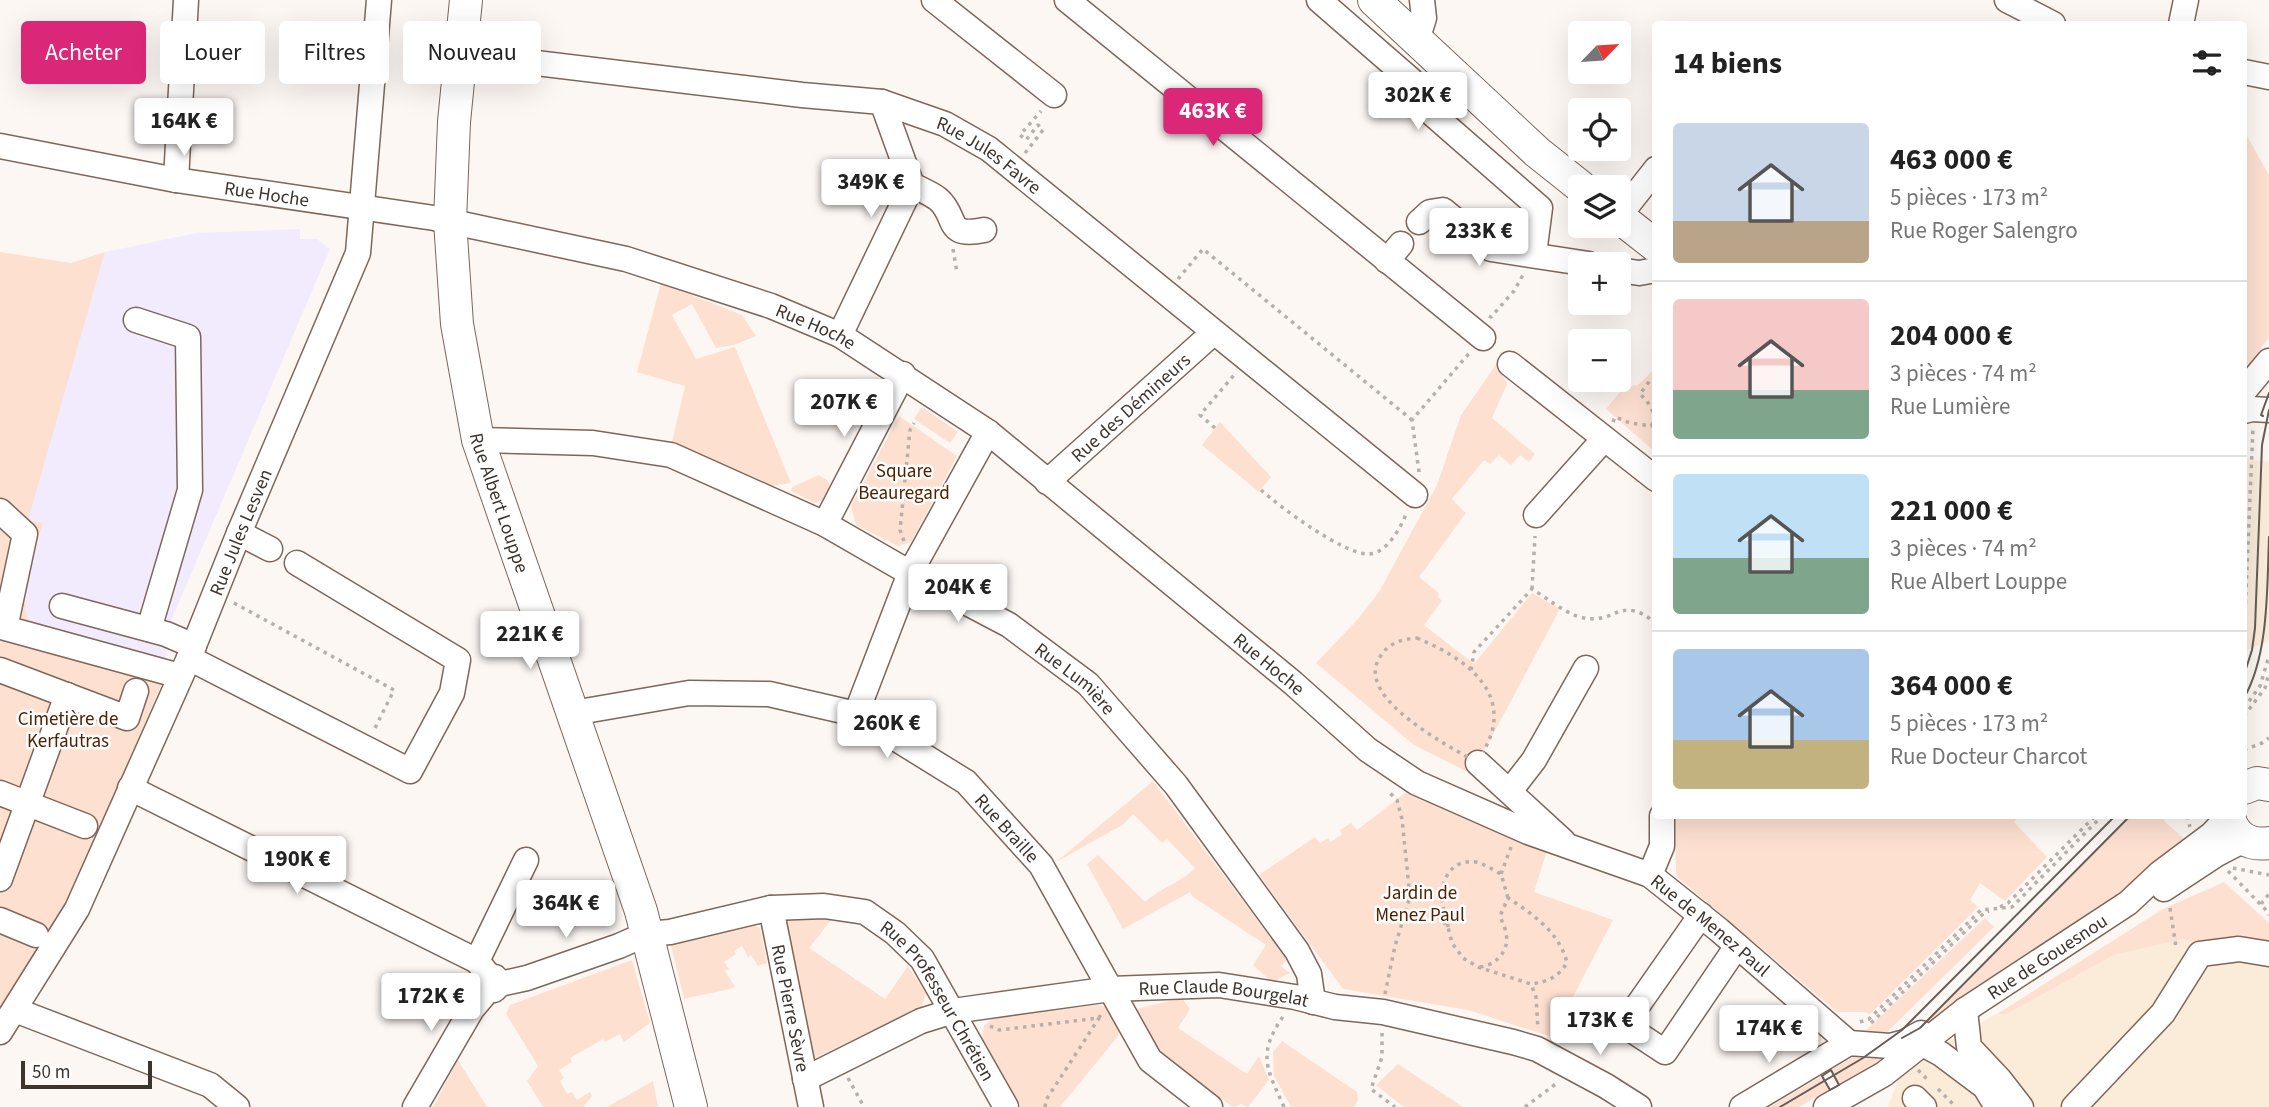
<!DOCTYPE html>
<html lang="fr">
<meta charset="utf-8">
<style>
body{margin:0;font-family:"Source Sans 3",sans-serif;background:#f2f2f2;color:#222;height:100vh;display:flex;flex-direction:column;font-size:26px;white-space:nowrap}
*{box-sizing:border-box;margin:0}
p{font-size:23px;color:#767676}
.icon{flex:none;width:38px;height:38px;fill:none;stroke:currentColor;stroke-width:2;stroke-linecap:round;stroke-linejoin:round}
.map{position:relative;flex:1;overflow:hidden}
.sheet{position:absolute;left:1652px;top:21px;width:595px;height:798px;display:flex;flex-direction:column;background:#fff;border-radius:7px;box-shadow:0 7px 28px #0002}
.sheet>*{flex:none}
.hud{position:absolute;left:21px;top:21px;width:665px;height:63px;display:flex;gap:14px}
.needle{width:46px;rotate:65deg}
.tools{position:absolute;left:1568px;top:21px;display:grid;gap:14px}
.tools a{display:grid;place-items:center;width:63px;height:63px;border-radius:7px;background:#fff;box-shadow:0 7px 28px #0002;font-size:35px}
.scale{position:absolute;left:21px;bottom:18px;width:131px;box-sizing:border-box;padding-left:7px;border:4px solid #3e342e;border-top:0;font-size:19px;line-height:24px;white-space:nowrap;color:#3e342e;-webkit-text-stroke:5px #fff;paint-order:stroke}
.price{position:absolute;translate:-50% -60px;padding:0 16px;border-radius:7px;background:#fff;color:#222;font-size:23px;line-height:46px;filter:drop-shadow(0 2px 4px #0008)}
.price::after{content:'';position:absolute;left:50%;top:42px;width:21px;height:16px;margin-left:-10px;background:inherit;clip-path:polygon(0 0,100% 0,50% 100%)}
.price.selected{background:#db2777;color:#fff}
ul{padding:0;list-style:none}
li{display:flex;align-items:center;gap:21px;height:175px;padding:0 21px}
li+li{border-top:2px solid #e0e0e0}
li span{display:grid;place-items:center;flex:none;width:196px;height:140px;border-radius:7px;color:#555}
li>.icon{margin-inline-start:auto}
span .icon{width:84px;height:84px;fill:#fffc;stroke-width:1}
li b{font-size:30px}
h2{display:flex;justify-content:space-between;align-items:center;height:84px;padding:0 21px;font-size:30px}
.pill{padding:0 24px;border-radius:7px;background:#fff;box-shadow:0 7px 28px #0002;font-size:24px;line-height:63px}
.pill.selected{background:#db2777;color:#fff}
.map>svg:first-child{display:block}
</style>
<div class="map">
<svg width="2269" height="1107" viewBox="0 0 2269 1107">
<rect width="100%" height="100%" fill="#fdf7f4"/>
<g fill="#faecd9">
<polygon points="2244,460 2269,461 2269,641 2244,651"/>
<polygon points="2183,939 2204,945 2269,945 2269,1107 1888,1107 1902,1069 1996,1014 2007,1014 2114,955"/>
</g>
<polygon fill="#f1ebfd" points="300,229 300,239 317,239 330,249 168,628 169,643 164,662 29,624 25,608 28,578 43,523 27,520 105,252 197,233"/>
<g fill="#fde0d0">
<polygon points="2244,131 2269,175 2269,337 2244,371"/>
<path d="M0 252 71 263 105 252 28 520 43 523C35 553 16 594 30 624L162 683 66 905 0 1009Z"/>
<polygon points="661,283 742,315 756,336 734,345 716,348 692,304 672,315 696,359 735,347 791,483 772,486 671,446 685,386 637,372"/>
<polygon points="1497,363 1507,384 1492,418 1535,454 1529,462 1520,455 1511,465 1499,455 1490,464 1484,460 1452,499 1466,513 1419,577 1439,593 1438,597 1442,601 1424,625 1474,664 1532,593 1560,609 1472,774 1414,745 1316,663 1358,619 1379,592 1437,485 1461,415"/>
<polygon points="1652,371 1656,373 1655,452 1606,409 1624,387 1638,385"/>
<polygon points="922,407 958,432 950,443 914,419"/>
<polygon points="899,416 957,456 911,542 898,546 856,525 851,506"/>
<polygon points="1220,422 1271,477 1259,492 1202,445"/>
<polygon points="819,475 828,481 830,485 821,501 815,503 791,491 792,487"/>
<path d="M1153 781 1287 960 1281 966 1290 973 1272 982 1253 965 1266 945 1193 897 1190 892 1123 929 1087 864 1098 855 1145 902C1160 888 1180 883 1195 868L1167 839 1162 843 1133 814 1124 824 1056 862Z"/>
<polygon points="1409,790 1460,816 1547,851 1534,892 1613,920 1552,1037 1468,1010 1343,989 1259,875 1315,837 1320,843 1328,838 1331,842 1342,834 1340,830 1351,823 1357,830"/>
<polygon points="1675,816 2019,816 2014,822 2047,857 2005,901 1980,883 1970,900 1978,907 1870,1014 1864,1012 1837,1012 1676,876"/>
<polygon points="2130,816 2168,816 2164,821 2189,843 2076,927 1920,1028"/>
<polygon points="2224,882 2269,923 2269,942 2204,945 2183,939 2114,955 2007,1014 1997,1014 2163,909"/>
<polygon points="803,917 832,919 809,948 885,999 908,966 926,994 922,1006 812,1059 784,919"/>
<polygon points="1985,918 1994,927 1878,1041 1864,1032"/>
<path d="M755 926 760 928 767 963 758 966 751 955 748 957 742 946 734 951 736 954 724 962 729 969 725 971 735 987C730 990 694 996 684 999L671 946Z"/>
<polygon points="632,960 650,1023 624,1042 620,1034 605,1042 603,1039 570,1058 572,1062 559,1070 564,1078 560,1081 567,1094 572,1092 577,1100 590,1092 592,1096 583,1107 543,1107 527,1081 538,1066 506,1014 510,1005"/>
<polygon points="1182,998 1190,1009 1178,1028 1247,1074 1259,1056 1269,1080 1248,1107 1241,1104 1233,1107 1162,1058 1136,1009"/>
<polygon points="1098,1005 1108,1008 1120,1027 1118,1036 1060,1107 1021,1107 982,1039 984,1026 993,1018"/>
<polygon points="1282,1041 1357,1092 1358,1100 1354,1107 1291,1107 1274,1076 1273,1052"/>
<polygon points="1863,1051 1891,1053 1839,1085 1831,1070"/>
<polygon points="458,1060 487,1107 433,1107"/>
<polygon points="1398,1064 1463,1107 1404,1107 1376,1085"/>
<polygon points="1822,1076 1830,1089 1799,1107 1770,1107"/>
<polygon points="653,1081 658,1107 607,1107"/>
</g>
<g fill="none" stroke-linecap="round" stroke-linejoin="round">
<g stroke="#7e6659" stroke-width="27">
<g id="minor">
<polyline points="934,0 1054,95"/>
<polyline points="1067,0 1483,338"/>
<polyline points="1319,0 1411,80 1429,111 1540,208 1534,254"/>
<polyline points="2007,0 2053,24"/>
<polyline points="2181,24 2186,0"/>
<polyline points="1417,40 1424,18 1422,0"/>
<path id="s1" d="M461 54 802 95 882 102 945 124 989 149 1415 495"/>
<polyline points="2244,72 2269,77"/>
<path id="s2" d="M0 146 176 180 434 218 626 259 771 306 840 335 988 432 1293 683 1368 750 1417 783 1528 832 1650 875"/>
<polyline points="176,180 186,0"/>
<path d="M912 185C920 189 930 193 938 199 959 217 943 238 984 230"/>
<polyline points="1619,216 1656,169"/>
<polyline points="1419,222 1430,212 1443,210 1491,249 1589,264"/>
<polyline points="1387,261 1401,244"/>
<polyline points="1619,270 1639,273 1656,270"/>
<polyline points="136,320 188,337 190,490 149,629"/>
<polyline points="840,335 912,185 882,102"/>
<polyline points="1510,364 1656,479"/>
<polyline points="2244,391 2269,361"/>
<polyline points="2244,411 2252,409 2269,410"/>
<path id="s3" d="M478 440 593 443 671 455 825 524 910 573 1009 625 1088 684 1176 785 1297 951 1309 974 1313 1002"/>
<path id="s4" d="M1047 482 1213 333"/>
<polyline points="0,511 25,534 5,628 180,676"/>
<polyline points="1536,515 1604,439"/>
<polyline points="825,524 903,374"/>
<polyline points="239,533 270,549"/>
<polyline points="62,606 166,634 194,646"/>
<polyline points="189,658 410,771 452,693 458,660 297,563"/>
<polyline points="0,670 127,718 136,691"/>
<path id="s5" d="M573 713 689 693 769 694 856 714 966 782 1041 865 1150 1060 1210 1107"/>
<polyline points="856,714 910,573 988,432"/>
<polyline points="1478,763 1563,841"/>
<polyline points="130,788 477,961 490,977"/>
<polyline points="1510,791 1534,760 1586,668"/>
<polyline points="0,793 85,826"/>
<path id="s6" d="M1662 816V846L1650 875 1719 930 1849 1043"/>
<polyline points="0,879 67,695"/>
<polyline points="2164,889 2217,854 2244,840"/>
<path id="s7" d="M771 908 811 1107"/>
<polyline points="1701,915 1624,1025 1665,1052 1737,946"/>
<polyline points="0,920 36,935"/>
<polyline points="477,961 526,860"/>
<path id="s8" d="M500 984 495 977 487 980 486 985 494 990 500 984 527 978 619 946 646 934 670 932 771 908 824 906 865 912 895 933 922 959 1006 1107"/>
<polyline points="15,1010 210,1085 237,1107"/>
<polyline points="1965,1010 1969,1047 2000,1080 2021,1107"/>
<path id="s9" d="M0 1032 77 909 189 658 239 533 358 253 379 0"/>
<polyline points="1921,1043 1941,1054 1985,1087 1997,1107"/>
<path id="s10" d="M805 1079 921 1021 953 1011 1111 989 1219 985 1295 997 1335 1007 1383 1012 1513 1042 1537 1049 1606 1086 1639 1107"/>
<polyline points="1915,1098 1924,1107"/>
<polyline points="415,1107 472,1009 489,989"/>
<polyline points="1742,1107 1849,1043 1890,1046 1905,1042 1921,1033"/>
<path id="s11" d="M1826 1107 1884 1074 1965 1010 2128 903 2160 873 2212 834 2229 816"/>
<polyline points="2074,1107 2163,1013 2200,954 2239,949 2269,954"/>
</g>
</g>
<g stroke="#7e6659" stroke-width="34">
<g id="major">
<path id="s12" d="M466 0 454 122 450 221 457 324 478 440 641 911 691 1107"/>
<polyline points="1374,0 1537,152 1581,187"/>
<polyline points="1619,217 1656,246"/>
<polyline points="2244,788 2257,783 2269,785"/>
<path d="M2229 816C2233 836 2248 846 2269 843"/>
</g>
</g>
<g stroke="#b7afab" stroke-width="3.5" stroke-dasharray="3.5 5" stroke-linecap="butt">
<polyline points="1025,153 1043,130 1038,125 1026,140 1020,135 1041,111"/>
<polyline points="953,249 957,273"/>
<polyline points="1178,279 1203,249 1412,420"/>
<polyline points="1489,316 1491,317 1514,291 1523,275"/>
<polyline points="1656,380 1651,379 1640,394 1647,401 1656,417"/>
<polyline points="1613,422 1615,417 1630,423 1651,426 1656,418"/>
<polyline points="1215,428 1200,415 1234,375"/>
<polyline points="1419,472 1412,420 1471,351"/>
<path d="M1261 490C1280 507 1343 554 1368 554 1387 554 1401 527 1407 512"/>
<polyline points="904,541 900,530 910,430 914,423"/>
<polyline points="1532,589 1535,536"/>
<polyline points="234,603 394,690 374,730"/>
<path d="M1417 638C1453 653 1502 681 1493 727 1491 739 1483 752 1478 763 1451 747 1353 698 1380 657 1388 643 1402 639 1417 638Z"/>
<polyline points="2244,638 2253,428"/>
<path d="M1471 670 1474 652 1532 589C1547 598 1567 615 1584 618 1617 624 1619 594 1656 623"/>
<polyline points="2244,708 2260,686 2269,656"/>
<polyline points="2244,716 2265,688 2269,673"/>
<polyline points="2244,750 2262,743 2269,738"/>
<polyline points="2187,816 2190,827"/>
<polyline points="2233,868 2269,875"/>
<polyline points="2228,871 2265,909 2269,915"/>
<polyline points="1501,874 1511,847"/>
<polyline points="2261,904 2269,894"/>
<polyline points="2000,907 2008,903 2095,816"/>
<polyline points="2170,908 2176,947"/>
<polyline points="1406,917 1421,912 1432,911 1448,927 1452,943 1463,958 1478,967 1531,984 1536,997 1538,1029"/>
<path d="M1448 927C1447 918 1443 909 1442 900 1441 878 1452 859 1476 862 1485 864 1493 870 1501 874L1508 898"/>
<path d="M1480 967C1496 965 1510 951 1506 933 1505 927 1502 922 1500 916L1508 898C1533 914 1560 933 1567 963 1558 977 1548 982 1531 984"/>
<polyline points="1385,994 1395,946 1410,897 1402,819 1397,800 1387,790"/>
<polyline points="1860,1022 1869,1019 1981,910 2012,907 2102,816"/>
<polyline points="1871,1023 1984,913 1989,911"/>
<polyline points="990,1026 999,1030 1099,1018 1101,1014"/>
<polyline points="1382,1033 1382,1057 1371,1089 1395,1107"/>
<polyline points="1918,1070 1930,1082"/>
<polyline points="848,1078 864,1107"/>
<polyline points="1938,1089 1956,1107"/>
<polyline points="1045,1107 1046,1100 1099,1018"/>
<path d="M1284 1107C1266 1067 1257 1054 1284 1015"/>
<polyline points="1525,1107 1557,1083"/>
</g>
<use href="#minor" stroke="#fff" stroke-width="24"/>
<use href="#major" stroke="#fff" stroke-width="32"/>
<g stroke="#675d58" stroke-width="2">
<polyline points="2263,416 2261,415 2269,393"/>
<polyline points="2244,675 2252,650 2255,628 2262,445 2269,410"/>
<path d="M2244 698C2269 654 2267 588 2269 537"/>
<polyline points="1902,1038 1920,1028 2130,816"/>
<polygon points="1831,1070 1839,1085 1830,1090 1822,1076"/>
<polyline points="1780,1107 1863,1058 1902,1030 2115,816"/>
</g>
</g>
<g text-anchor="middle" stroke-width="5" stroke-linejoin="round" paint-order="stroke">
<g font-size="19" fill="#3e342e" stroke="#fff">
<text dy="7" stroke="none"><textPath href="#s1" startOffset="544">Rue Jules Favre</textPath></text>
<text dy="7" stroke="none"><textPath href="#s2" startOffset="271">Rue Hoche</textPath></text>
<text dy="7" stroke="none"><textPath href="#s2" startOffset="838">Rue Hoche</textPath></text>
<text dy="7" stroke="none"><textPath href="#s4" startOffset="112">Rue des Démineurs</textPath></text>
<text dy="7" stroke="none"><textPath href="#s12" startOffset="509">Rue Albert Louppe</textPath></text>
<text dy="7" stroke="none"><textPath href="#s9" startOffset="556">Rue Jules Lesven</textPath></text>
<text dy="7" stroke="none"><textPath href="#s2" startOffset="1405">Rue Hoche</textPath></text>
<text dy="7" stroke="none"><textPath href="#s3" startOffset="658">Rue Lumière</textPath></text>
<text dy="7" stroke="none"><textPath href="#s5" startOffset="478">Rue Braille</textPath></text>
<text dy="7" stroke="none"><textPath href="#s6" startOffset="140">Rue de Menez Paul</textPath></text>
<text dy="7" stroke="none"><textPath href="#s11" startOffset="268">Rue de Gouesnou</textPath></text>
<text dy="7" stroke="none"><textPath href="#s10" startOffset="436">Rue Claude Bourgelat</textPath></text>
<text dy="7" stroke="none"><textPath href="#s8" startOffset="534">Rue Professeur Chrétien</textPath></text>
<text dy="7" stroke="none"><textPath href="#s7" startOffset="102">Rue Pierre Sèvre</textPath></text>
</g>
<g font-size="19" fill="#512100" stroke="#fff">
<text x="904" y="477">Square<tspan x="904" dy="22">Beauregard</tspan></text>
<text x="68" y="725">Cimetière de<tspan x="68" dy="22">Kerfautras</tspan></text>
<text x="1420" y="899">Jardin de<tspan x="1420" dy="22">Menez Paul</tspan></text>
</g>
</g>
</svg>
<div class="tools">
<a><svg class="needle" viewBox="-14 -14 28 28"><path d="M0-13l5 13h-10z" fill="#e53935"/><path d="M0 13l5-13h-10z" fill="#767676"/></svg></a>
<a><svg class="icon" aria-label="locate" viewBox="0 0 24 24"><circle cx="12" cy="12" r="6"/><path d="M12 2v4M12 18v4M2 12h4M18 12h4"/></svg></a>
<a><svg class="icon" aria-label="layers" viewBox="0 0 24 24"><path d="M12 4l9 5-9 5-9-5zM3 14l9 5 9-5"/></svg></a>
<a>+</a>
<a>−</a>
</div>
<div class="scale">50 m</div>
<b class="price" style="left:1418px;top:132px">302K €</b>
<b class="price selected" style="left:1213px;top:148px">463K €</b>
<b class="price" style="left:184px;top:158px">164K €</b>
<b class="price" style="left:871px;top:219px">349K €</b>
<b class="price" style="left:1479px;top:268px">233K €</b>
<b class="price" style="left:844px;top:439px">207K €</b>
<b class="price" style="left:958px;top:624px">204K €</b>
<b class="price" style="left:530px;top:671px">221K €</b>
<b class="price" style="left:887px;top:760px">260K €</b>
<b class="price" style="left:297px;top:896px">190K €</b>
<b class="price" style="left:566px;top:940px">364K €</b>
<b class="price" style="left:431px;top:1033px">172K €</b>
<b class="price" style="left:1600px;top:1057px">173K €</b>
<b class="price" style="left:1769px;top:1065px">174K €</b>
<div class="hud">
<a class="pill selected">Acheter</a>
<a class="pill">Louer</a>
<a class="pill">Filtres</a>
<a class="pill">Nouveau</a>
</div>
<section class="sheet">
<h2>14 biens<svg class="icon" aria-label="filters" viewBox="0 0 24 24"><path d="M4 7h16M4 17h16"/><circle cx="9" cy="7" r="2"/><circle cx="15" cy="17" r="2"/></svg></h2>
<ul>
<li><span style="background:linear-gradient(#c9d6e8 70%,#b9a48a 0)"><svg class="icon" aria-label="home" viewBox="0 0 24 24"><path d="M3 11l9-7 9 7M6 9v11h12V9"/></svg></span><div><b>463 000 €</b><p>5 pièces · 173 m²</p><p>Rue Roger Salengro</p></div></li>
<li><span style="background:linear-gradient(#f6c9c9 65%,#7fa58c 0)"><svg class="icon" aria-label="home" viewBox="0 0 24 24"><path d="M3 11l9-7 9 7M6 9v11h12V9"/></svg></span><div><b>204 000 €</b><p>3 pièces · 74 m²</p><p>Rue Lumière</p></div></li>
<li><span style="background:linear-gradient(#bfe0f5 60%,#7fa58c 0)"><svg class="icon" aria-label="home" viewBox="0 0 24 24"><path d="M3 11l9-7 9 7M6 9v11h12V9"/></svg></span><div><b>221 000 €</b><p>3 pièces · 74 m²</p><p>Rue Albert Louppe</p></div></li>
<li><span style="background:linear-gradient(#a9c7e8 65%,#c2b280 0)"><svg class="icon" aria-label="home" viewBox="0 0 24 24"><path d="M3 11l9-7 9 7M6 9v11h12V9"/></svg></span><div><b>364 000 €</b><p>5 pièces · 173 m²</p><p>Rue Docteur Charcot</p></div></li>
</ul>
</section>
</div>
